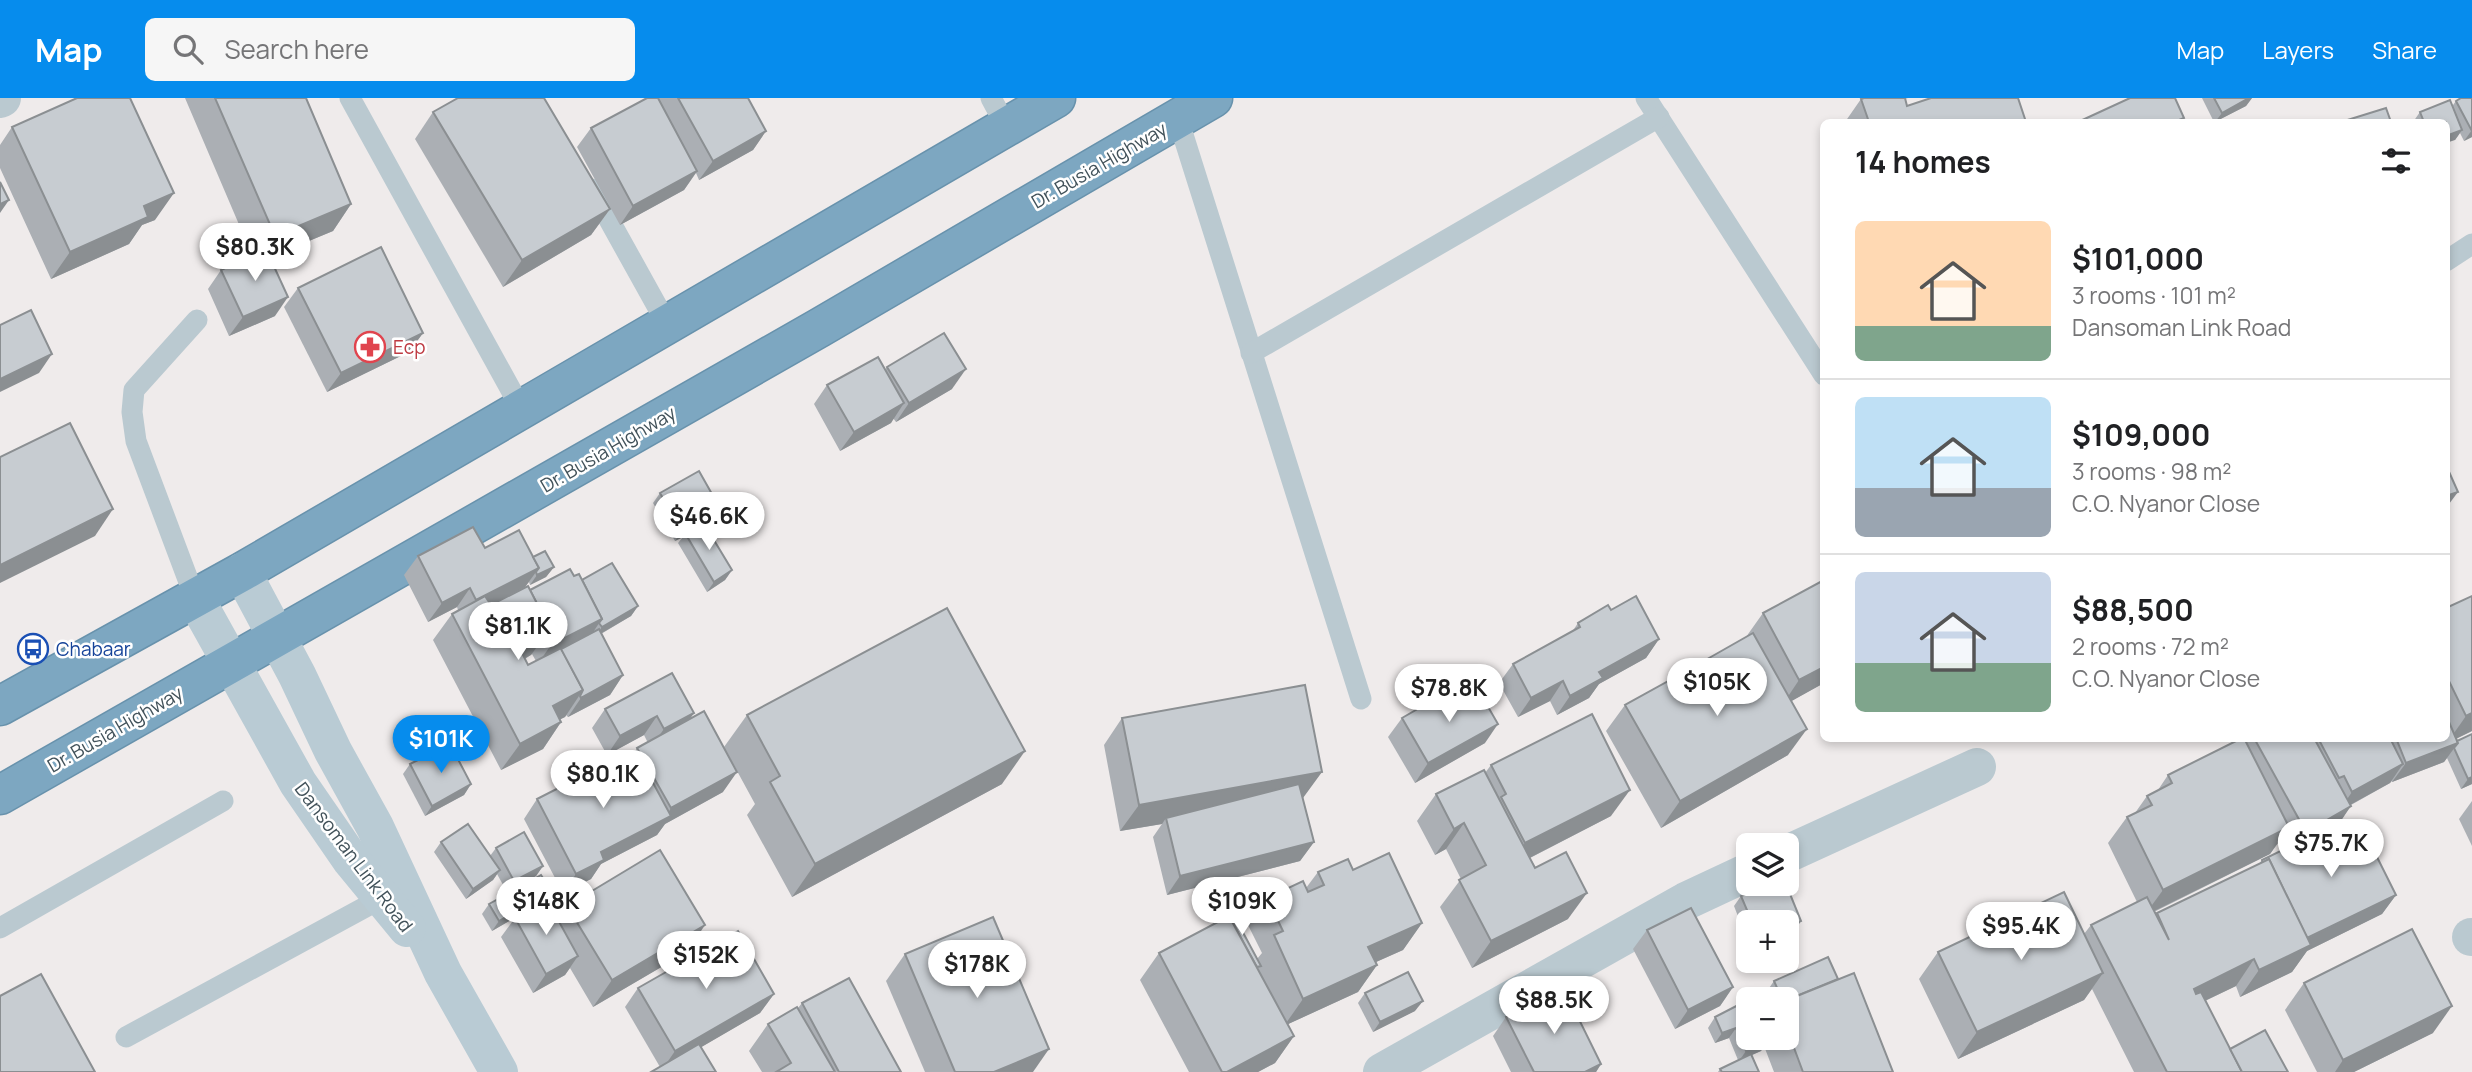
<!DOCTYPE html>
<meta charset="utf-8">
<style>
body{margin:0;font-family:Manrope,sans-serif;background:#f6f6f6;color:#202124;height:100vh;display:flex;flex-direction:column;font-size:26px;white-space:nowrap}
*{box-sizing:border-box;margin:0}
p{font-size:23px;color:#757577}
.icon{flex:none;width:38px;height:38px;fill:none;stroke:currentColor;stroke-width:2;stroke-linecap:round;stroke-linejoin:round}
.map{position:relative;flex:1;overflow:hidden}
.drawer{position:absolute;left:1820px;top:21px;width:630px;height:623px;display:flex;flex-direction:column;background:#fff;border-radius:10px;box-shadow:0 4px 10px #0003}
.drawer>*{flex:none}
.fabs{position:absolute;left:1736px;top:735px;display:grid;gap:14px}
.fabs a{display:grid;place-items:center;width:63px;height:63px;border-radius:10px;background:#fff;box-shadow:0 4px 10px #0003;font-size:35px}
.price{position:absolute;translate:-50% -60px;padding:0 16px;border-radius:24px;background:#fff;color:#222;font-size:23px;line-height:46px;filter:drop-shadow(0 2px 4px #0008)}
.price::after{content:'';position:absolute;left:50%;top:42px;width:21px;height:16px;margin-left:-10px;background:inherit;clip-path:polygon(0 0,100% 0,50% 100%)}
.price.on{background:#068ced;color:#fff}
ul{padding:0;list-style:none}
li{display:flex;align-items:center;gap:21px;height:175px;padding:0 35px}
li+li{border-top:2px solid #e0e0e0}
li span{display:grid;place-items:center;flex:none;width:196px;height:140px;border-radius:10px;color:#555}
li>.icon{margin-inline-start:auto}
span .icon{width:84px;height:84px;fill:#fffc;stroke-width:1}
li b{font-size:30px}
h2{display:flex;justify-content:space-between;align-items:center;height:84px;padding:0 35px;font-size:30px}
header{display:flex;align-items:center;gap:42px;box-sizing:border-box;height:98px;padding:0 35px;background:#068ced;color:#fff}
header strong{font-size:33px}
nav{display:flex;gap:38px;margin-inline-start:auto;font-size:24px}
.search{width:490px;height:63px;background:#f6f6f6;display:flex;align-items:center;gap:18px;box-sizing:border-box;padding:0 24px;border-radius:10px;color:#757577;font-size:26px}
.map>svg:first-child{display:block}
</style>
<header>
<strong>Map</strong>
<div class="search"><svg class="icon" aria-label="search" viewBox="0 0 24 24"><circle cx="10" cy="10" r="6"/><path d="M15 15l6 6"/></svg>Search here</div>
<nav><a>Map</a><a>Layers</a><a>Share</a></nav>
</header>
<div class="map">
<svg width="2472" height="974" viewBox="0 0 2472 974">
<rect width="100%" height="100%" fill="#efebeb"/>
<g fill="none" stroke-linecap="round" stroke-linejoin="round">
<g stroke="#6892ac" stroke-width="41">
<g id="highway">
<polyline points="0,608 242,474 1056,0"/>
<polyline points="0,697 819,230 1213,0"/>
</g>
</g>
<g stroke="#bac9d0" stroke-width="21">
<polyline points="350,0 522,312"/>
<polyline points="991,0 1006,28"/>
<polyline points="1646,0 1824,277"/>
<polyline points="1178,21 1361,601"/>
<polyline points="592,91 667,226"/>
<polyline points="2446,163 2472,146"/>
<polyline points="1251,255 1659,19"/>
<polyline points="195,500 136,343 132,314 134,292 197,222"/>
<polyline points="0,830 223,703"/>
<polyline points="126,939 382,800"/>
</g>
<g stroke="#bac9d0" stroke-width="38">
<polyline points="0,1 2,0"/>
<polyline points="1787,756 1977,669"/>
<polyline points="2471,839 2472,839"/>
<polyline points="1382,974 1686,803 1748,774"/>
</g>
<g stroke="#b9cbd4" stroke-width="38">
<polyline points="242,474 297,577 333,653 375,729 443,875 499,974"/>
<polyline points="195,500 298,685 351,762 407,830"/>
</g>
<use href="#highway" stroke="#7da7c1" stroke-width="38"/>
</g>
<g fill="#abafb4" fill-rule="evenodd">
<polygon points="185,0 306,0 351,106 333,133 270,159 275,218 229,238 208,191 221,172 252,157"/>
<polygon points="647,0 748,0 766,33 753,52 699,82 696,75 684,92 620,127 577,49 591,30"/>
<polygon points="1908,0 1905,1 1907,8 2026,24 1845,24 1861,1"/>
<polygon points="2202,0 2252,0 2246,8 2214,24"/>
<polygon points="2472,0 2472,39 2464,43 2460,35 2455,42 2446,24 2413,24 2420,14 2453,7 2456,3"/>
<polygon points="433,14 610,111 591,137 503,189 415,41"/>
<polygon points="12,29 155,122 142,127 129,146 51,181 0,70 0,47"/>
<polygon points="298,190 423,235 409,254 327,294 284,209"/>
<polygon points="887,269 952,291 896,324 893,320 891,325 840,353 814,306 827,287 885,272"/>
<polygon points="660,395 714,422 705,427 732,472 725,482 707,494 678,445 683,439 675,443 653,405"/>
<path d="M485 450 533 459 554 469 546 479 530 487 529 484 525 489 530 492 574 478 638 508 631 518 601 536 623 577 610 597 568 619 566 617 565 619 560 621 561 624 543 651 501 672 433 542 452 516 458 512 457 509 428 524 404 477 418 458ZM532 556 536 563 528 567 525 561Z"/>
<polygon points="1824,482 1824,585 1791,603 1788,657 1661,730 1606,633 1625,607 1693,576 1702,564 1746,539 1763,515"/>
<path d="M2472 498V633L2456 641 2457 643 2472 636V686L2461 691 2447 660 2444 664 2392 684V683L2390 685 2351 707 2338 727 2318 739 2321 744 2396 797 2382 816 2307 853 2292 874 2240 899 2236 888 2205 903 2230 951 2288 974H2134L2092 891 2084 902 1958 961 1919 881 1938 854 2084 836 2091 827 2137 804 2108 745 2127 719 2135 715 2147 698 2158 692 2168 677 2242 640H2446V510ZM2284 737 2290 748 2262 762 2259 766 2157 815 2156 817 2154 814 2270 756Z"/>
<polygon points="1611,512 1659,541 1646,560 1599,586 1589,600 1557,617 1550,603 1518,619 1499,585 1513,566 1572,534 1578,525"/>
<polygon points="605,611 694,615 689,621 723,694 665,726 657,737 601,766 591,781 563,795 524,721 537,701 632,659 637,650 648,645 644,637 607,657 592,630"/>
<polygon points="747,617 1002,686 792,799 747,717 755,706 724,649"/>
<polygon points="1122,620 1303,700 1314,744 1300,763 1167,797 1153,739 1162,726 1120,733 1104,647"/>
<polygon points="1402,620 1485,645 1415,685 1388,639"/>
<polygon points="410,666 471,686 464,697 425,718 403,676"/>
<polygon points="1491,667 1611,718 1530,760 1568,821 1472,870 1440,809 1461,781 1446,751 1435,757 1417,723 1436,696 1485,675"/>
<polygon points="2472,703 2472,748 2459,721"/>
<polygon points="441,744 490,758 496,750 543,768 536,778 507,794 497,776 493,782 466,801 434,754"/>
<polygon points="1353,772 1422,825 1403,852 1376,864 1377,867 1358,894 1288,926 1294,938 1275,965 1258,974 1189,974 1140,882 1159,855 1212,827 1215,823 1257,861 1262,855 1248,827 1267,800 1306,790 1318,774"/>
<polygon points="1774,786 1786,786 1801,823 1794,833 1787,836 1787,824 1748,824 1748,844 1734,808 1741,798"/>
<polygon points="551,793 543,803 492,833 482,816 489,806"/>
<polygon points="567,808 687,854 593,909 570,870 565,877 533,895 501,839 515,820 558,822"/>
<polygon points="1647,832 1733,889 1720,908 1675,931 1633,851"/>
<polygon points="905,856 1033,974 925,974 886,883"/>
<polygon points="1838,881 1893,974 1774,974 1764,948 1761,953 1751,957 1759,974 1718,974 1720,971 1738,962 1729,940 1715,945 1708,930 1715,919 1748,902 1748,940 1787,940 1787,901 1771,901 1767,893 1774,883"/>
<polygon points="2304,885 2433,935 2354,974 2317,974 2285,912"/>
<polygon points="638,890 774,896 760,915 701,949 660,969 625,909"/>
<polygon points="1365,895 1415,913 1373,934 1358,905"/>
<polygon points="802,905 901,974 762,974 749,953 768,926 798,910"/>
<polygon points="1506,919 1601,966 1596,974 1511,974 1493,938"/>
</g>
<g fill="#8b8f92">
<polygon points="2249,0 2252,0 2246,8 2215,24 2222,15"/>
<polygon points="2462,32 2455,42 2446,45 2446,38"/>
<polygon points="2472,32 2472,39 2464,43"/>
<polygon points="766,33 753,52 699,82 713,63"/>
<polygon points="697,73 684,92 620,127 633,108"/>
<polygon points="174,95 155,122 142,127 129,146 51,181 70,154 144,108"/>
<polygon points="9,102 0,115 0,106"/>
<polygon points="351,106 333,133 256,165 275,138"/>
<polygon points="610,111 591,137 503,189 522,162"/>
<polygon points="288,199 275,218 229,238 243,219"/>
<polygon points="423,235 409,254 327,294 341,275"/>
<polygon points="52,256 39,275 0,294 0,281"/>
<polygon points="966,271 952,291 896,324 909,305"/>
<polygon points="904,305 891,325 840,353 854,334"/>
<polygon points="2458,394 2446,410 2446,398"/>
<polygon points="113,411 95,438 0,485 0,467"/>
<polygon points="721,412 714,422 686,437 685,435 683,439 675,443 682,433"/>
<polygon points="554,469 546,479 530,487 537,477"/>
<polygon points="539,470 525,489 463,521 476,502"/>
<polygon points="732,472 725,482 707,494 714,484"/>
<polygon points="470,490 457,509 428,524 442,505"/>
<polygon points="638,508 631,518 595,539 602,529"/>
<polygon points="602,521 589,540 537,567 551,547"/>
<polygon points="550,531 531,557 499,574 518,547"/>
<polygon points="1659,541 1646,560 1599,586 1589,600 1557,617 1570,598 1599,574"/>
<polygon points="1824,569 1824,585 1781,609 1799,582"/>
<polygon points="623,577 610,597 568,619 581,600"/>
<polygon points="1563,583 1550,603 1518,619 1531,600"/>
<polygon points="583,592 565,619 534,635 553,608"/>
<polygon points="694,615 681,634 650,650 664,631"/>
<polygon points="2472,615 2472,633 2447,645 2466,618"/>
<polygon points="657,618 644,637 607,657 620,638"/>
<polygon points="561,624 543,651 501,672 520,646"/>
<polygon points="1498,626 1485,645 1415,685 1428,665"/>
<polygon points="1807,631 1788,657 1661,730 1680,703"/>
<polygon points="2458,645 2444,664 2392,684 2406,665"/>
<polygon points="1025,653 1002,686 792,799 815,766"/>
<polygon points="2403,666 2390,685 2339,713 2352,694"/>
<polygon points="737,674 723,694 665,726 657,737 601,766 591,781 563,795 576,776 601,754 664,722 671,710"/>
<polygon points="1322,674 1303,700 1166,720 1162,726 1120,733 1139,707"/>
<polygon points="2472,679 2472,686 2461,691 2468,681"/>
<polygon points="471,686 464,697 425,718 432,708"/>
<polygon points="1630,692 1611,718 1506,772 1525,745"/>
<polygon points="2351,708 2338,727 2293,753 2306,734"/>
<polygon points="1464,725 1446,751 1435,757 1454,731"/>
<polygon points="2289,729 2270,756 2144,818 2163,792"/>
<polygon points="1314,744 1300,763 1167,797 1180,778"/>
<polygon points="543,768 536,778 507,794 514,783"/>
<polygon points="500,772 493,782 466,801 473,791"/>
<polygon points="551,793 543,803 492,833 499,823"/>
<polygon points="1587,795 1568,821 1472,870 1491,843"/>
<polygon points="2396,797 2382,816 2307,853 2292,874 2240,899 2259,872 2302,843"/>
<polygon points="1801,823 1794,833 1787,836 1787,829"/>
<polygon points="1422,825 1403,852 1349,876 1368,849"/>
<polygon points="705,827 687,854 593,909 612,882"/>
<polygon points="578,858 565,877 533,895 546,876"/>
<polygon points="2254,861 2236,888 2175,917 2194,891"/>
<polygon points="1377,867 1358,894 1284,928 1303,901"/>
<polygon points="2103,875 2084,902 1958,961 1977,934"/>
<polygon points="1733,889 1720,908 1675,931 1688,912"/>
<polygon points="774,896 760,915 662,972 675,953"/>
<polygon points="1423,903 1415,913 1373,934 1380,924"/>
<polygon points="2452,908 2433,935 2354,974 2335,974 2343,962"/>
<polygon points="1736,930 1729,940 1715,945 1722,935"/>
<polygon points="1294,938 1275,965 1258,974 1227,974"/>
<polygon points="1768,943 1761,953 1739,963 1746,953"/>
<polygon points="1049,951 1033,974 994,974"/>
<polygon points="1601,966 1596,974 1585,974"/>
</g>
<g fill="#c7ccd1" stroke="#8b8f92" stroke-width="2">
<polygon points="77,0 130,0 174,95 144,108 148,119 70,154 12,29"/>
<polygon points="215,0 306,0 351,106 275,138"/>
<polygon points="458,0 544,0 610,111 522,162 433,14"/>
<polygon points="647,0 658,0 697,73 633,108 591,30"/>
<polygon points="678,0 748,0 766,33 713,63"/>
<polygon points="1864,0 1905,0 1907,8 1931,0 2018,0 2026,24 1869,24 1861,1"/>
<polygon points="2130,0 2175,0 2184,20 2174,24 2078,24"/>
<polygon points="2214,0 2249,0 2222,15"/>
<polygon points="2461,0 2472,0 2472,33 2456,3"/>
<polygon points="2450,2 2462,32 2446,38 2446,24 2424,24 2420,14"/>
<polygon points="2386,10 2391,24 2341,24"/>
<polygon points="0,84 9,102 0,106"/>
<polygon points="381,149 423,235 341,275 298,190"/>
<polygon points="266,151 288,199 243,219 221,172"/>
<polygon points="31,212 52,256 0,281 0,227"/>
<polygon points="944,235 966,271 909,305 887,269"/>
<polygon points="878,259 904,305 854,334 827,287"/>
<polygon points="70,325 113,411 0,467 0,359"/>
<polygon points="2446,367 2458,394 2446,398"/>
<polygon points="699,373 721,412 682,433 660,395"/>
<polygon points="703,424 732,472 714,484 685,435"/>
<polygon points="473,429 485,450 519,432 539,470 476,502 470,490 442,505 418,458"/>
<polygon points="545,453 554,469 537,477 536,474 539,470 533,459"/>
<polygon points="612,465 638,508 602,529 599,525 602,521 582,482"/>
<polygon points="570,471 574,478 579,476 602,521 551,547 546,537 550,531 530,492"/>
<polygon points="1824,482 1824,569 1799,582 1763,515"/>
<polygon points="528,488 550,531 518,547 528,567 561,550 583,592 553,608 561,624 520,646 452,516 485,498 491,507"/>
<polygon points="1636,498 1659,541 1599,574 1603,580 1570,598 1563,583 1531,600 1513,566 1580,529 1578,525 1608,507 1611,512"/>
<polygon points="2472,498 2472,615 2466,618 2446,577 2446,510"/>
<polygon points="947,510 1025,653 815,766 770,684 780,678 747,617"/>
<polygon points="599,531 623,577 581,600 580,598 583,592 561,551"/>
<polygon points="1753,535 1807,631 1680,703 1625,607 1690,571 1704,596 1717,589 1702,564"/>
<polygon points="672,575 694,615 664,631 657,618 620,638 605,611"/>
<polygon points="1305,587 1322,674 1139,707 1122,620"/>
<polygon points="1476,588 1498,626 1428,665 1402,620 1435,601 1439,609"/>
<polygon points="704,613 737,674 671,710 637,650"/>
<polygon points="1592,616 1630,692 1525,745 1501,699 1506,696 1491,667"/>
<polygon points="2446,617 2458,645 2406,665 2396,640 2446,640"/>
<polygon points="2472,636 2472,679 2468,681 2454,650 2458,645 2457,643"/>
<polygon points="2242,640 2244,640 2289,729 2163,792 2127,719 2152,707 2147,698 2172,685 2168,677"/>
<polygon points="2254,640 2314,640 2351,708 2306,734"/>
<polygon points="2318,640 2390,640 2403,666 2352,694 2344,678 2339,680"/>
<polygon points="450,646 471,686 432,708 410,666"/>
<polygon points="629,654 639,674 645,670 671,718 601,754 604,762 576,776 537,701"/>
<polygon points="1484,672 1535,770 1566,754 1587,795 1491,843 1459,782 1486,767 1464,725 1454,731 1436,696"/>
<polygon points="1299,686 1314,744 1180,778 1166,720"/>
<polygon points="2360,725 2396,797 2307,840 2269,761 2263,765 2262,762 2316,736 2321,744"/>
<polygon points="468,726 500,772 473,791 441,744"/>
<polygon points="524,734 543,768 514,783 496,750"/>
<polygon points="660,752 705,827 612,882 567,808"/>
<polygon points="1389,755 1422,825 1368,849 1377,867 1303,901 1274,837 1283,833 1267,800 1303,783 1308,794 1324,787 1318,774 1348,761 1353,772"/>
<polygon points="2269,761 2311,847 2259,872 2254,861 2194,891 2196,896 2201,894 2242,974 2167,974 2091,827 2147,799 2169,842 2157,815"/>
<polygon points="541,777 551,793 499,823 489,806"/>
<polygon points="1774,786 1786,786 1801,823 1787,829 1787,824 1752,824 1741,798"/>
<polygon points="2064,794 2103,875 1977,934 1938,854"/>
<polygon points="547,802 578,858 546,876 515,820"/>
<polygon points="1691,810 1733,889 1688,912 1647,832"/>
<polygon points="1232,814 1261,868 1257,869 1229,818 1217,825 1215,823"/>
<polygon points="1229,818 1294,938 1227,974 1222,974 1159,855"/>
<polygon points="993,819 1049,951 994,974 955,974 905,856"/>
<polygon points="2412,831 2452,908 2343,962 2304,885"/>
<polygon points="738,833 774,896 675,953 638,890"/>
<polygon points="1828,859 1838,881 1787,902 1782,901 1774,883"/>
<polygon points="1408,874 1423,903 1380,924 1365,895"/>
<polygon points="1854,875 1893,974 1803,974 1787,931 1787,902"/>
<polygon points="41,876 95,974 0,974 0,898"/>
<polygon points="849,880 901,974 839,974 802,905"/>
<polygon points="1564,891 1601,966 1585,974 1534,974 1506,919"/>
<polygon points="1748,902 1748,940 1767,940 1768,943 1746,953 1736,930 1722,935 1715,919"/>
<polygon points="797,909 835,974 776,974 791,965 768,926"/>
<polygon points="2265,932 2288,974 2242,974 2230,951"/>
<polygon points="699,946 716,974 651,974"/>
<polygon points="1751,956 1759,974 1722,974 1720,971"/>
</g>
<defs>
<g id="pharmacy-ring" transform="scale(1.575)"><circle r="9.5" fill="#fff" stroke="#e0444e" stroke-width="1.5"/><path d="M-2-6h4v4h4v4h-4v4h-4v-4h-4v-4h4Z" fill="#e0444e"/></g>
<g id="bus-ring" transform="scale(1.575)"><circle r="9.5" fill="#fff" stroke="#1a4fb4" stroke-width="1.5"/><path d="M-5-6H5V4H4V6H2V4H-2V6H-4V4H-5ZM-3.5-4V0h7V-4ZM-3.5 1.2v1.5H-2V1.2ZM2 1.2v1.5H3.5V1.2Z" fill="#1a4fb4"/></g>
</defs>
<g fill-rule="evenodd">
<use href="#pharmacy-ring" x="370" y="249"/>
<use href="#bus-ring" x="33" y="551"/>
</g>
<g text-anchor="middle" stroke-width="5" stroke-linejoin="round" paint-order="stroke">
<g font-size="19" fill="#42525a" stroke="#fff">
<text transform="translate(1099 67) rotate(-30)" y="7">Dr. Busia Highway</text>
<text transform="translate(608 351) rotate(-30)" y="7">Dr. Busia Highway</text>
<text transform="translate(115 631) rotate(-30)" y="7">Dr. Busia Highway</text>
<text transform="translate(354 759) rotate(53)" y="7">Dansoman Link Road</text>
</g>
<g font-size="19" fill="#be3a42" stroke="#fff" text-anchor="start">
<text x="393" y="256">Ecp</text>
</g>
<g font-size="19" fill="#164399" stroke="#fff" text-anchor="start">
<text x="56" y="558">Chabaar</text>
</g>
</g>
</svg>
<div class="fabs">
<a><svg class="icon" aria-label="layers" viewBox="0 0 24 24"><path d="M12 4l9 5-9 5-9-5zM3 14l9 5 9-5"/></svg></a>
<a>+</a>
<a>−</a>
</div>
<b class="price" style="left:255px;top:185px">$80.3K</b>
<b class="price" style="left:709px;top:454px">$46.6K</b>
<b class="price" style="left:518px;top:564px">$81.1K</b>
<b class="price" style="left:1717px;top:620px">$105K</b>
<b class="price" style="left:1449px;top:626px">$78.8K</b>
<b class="price on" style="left:441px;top:677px">$101K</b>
<b class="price" style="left:603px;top:712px">$80.1K</b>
<b class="price" style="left:2331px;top:781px">$75.7K</b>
<b class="price" style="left:546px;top:839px">$148K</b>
<b class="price" style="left:1242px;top:839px">$109K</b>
<b class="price" style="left:2021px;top:864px">$95.4K</b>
<b class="price" style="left:706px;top:893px">$152K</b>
<b class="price" style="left:977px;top:902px">$178K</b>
<b class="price" style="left:1554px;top:938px">$88.5K</b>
<section class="drawer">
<h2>14 homes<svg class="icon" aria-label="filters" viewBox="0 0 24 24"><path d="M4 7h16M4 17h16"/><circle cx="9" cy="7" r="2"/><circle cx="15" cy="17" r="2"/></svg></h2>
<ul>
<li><span style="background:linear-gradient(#ffd9b3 75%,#7fa58c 0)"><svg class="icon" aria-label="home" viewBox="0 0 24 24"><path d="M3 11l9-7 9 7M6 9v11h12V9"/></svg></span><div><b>$101,000</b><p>3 rooms · 101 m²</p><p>Dansoman Link Road</p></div></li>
<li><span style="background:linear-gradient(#bfe0f5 65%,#9aa5b1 0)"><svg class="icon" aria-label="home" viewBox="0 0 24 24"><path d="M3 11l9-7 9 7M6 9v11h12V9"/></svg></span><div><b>$109,000</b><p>3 rooms · 98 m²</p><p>C.O. Nyanor Close</p></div></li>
<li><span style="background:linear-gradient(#c9d6e8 65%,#7fa58c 0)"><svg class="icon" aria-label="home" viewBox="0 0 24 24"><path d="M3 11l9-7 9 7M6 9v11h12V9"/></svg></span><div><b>$88,500</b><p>2 rooms · 72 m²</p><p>C.O. Nyanor Close</p></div></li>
</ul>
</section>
</div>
